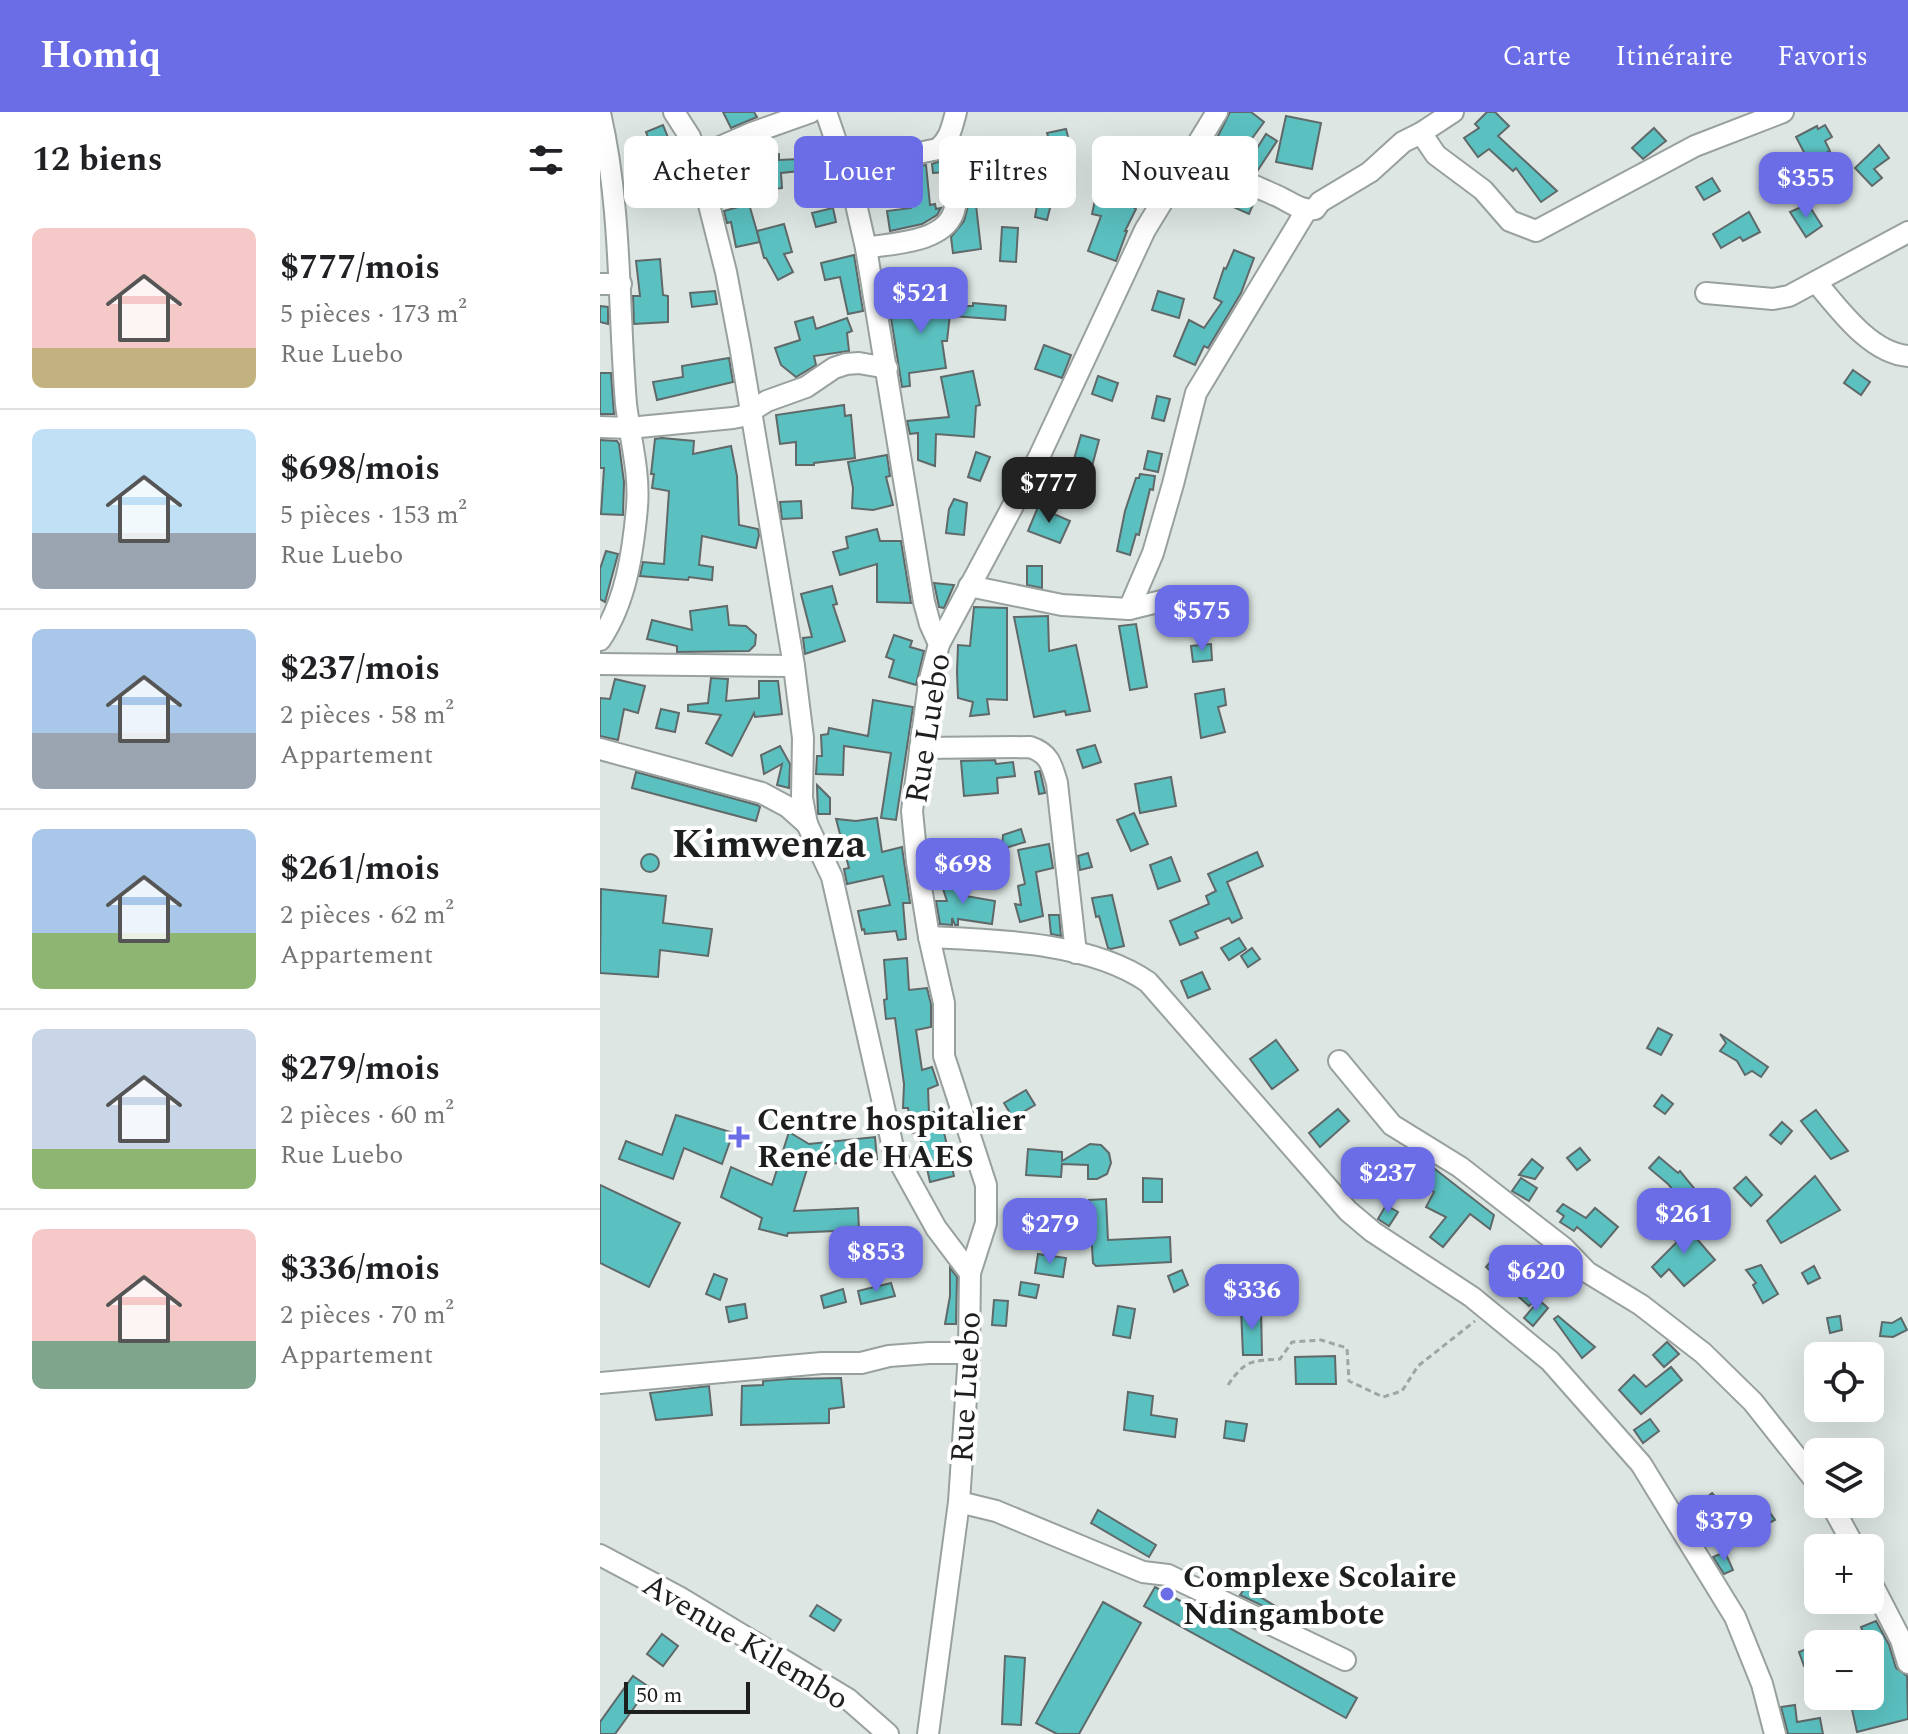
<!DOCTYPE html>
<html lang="fr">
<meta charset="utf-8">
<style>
body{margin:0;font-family:Spectral,serif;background:#f6f6f6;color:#202124;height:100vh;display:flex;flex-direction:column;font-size:30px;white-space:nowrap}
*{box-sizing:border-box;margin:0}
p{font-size:26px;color:#757577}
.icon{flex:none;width:44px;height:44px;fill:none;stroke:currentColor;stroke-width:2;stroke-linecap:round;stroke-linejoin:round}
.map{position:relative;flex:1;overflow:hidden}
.panel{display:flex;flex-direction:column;background:#fff;width:600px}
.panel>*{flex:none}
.top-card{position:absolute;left:24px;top:24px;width:760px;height:72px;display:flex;gap:16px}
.tools{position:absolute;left:1204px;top:1230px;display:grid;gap:16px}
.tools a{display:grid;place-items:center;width:80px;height:80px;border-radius:12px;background:#fff;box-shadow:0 8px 32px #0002;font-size:40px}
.scale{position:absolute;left:24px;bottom:20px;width:126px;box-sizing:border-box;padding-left:8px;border:4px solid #1c1f1e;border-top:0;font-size:22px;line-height:28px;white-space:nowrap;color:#1c1f1e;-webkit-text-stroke:6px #fff;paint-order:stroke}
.price{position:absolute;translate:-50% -68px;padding:0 18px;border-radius:16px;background:#6b6de7;color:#fff;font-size:26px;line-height:52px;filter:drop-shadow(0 2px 4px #0008)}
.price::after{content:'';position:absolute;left:50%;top:48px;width:24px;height:18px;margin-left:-12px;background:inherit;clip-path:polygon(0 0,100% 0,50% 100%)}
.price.active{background:#222;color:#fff}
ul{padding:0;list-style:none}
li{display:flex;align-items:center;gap:24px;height:200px;padding:0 32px}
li+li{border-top:2px solid #e0e0e0}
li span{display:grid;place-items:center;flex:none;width:224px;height:160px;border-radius:12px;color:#555}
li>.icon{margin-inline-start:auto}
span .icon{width:96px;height:96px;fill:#fffc;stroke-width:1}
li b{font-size:34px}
h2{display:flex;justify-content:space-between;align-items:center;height:96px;padding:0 32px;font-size:34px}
.pill{padding:0 28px;border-radius:12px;background:#fff;box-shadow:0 8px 32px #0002;font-size:28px;line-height:72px}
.pill.active{background:#6b6de7;color:#fff}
header{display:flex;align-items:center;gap:48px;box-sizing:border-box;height:112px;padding:0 40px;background:#6b6de7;color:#fff}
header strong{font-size:38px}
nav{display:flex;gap:44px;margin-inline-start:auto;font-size:28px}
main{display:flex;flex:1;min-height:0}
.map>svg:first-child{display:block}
</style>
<header>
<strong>Homiq</strong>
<nav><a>Carte</a><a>Itinéraire</a><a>Favoris</a></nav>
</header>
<main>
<section class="panel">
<h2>12 biens<svg class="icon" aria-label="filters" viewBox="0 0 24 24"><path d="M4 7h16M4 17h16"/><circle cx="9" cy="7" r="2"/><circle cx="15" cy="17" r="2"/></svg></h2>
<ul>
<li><span style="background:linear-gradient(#f6c9c9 75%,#c2b280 0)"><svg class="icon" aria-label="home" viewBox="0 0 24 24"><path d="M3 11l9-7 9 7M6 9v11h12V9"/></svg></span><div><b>$777/mois</b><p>5 pièces · 173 m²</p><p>Rue Luebo</p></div></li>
<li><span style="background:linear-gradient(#bfe0f5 65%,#9aa5b1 0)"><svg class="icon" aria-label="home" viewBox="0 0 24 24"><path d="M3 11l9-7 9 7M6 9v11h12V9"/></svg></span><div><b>$698/mois</b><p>5 pièces · 153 m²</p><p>Rue Luebo</p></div></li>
<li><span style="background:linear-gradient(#a9c7e8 65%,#9aa5b1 0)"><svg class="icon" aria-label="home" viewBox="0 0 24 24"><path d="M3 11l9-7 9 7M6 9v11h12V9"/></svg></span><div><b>$237/mois</b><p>2 pièces · 58 m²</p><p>Appartement</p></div></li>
<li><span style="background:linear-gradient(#a9c7e8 65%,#8fb573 0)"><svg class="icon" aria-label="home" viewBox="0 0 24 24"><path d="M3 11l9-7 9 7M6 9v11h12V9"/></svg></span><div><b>$261/mois</b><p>2 pièces · 62 m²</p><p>Appartement</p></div></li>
<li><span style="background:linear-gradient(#c9d6e8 75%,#8fb573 0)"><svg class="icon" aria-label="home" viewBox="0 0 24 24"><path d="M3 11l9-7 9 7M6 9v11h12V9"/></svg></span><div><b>$279/mois</b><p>2 pièces · 60 m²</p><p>Rue Luebo</p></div></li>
<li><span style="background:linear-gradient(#f6c9c9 70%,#7fa58c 0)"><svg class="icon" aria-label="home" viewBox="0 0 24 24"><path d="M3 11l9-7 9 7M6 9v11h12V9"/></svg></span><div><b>$336/mois</b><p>2 pièces · 70 m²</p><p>Appartement</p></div></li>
</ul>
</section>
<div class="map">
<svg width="1308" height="1622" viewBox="0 0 1308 1622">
<rect width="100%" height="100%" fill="#dde6e3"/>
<g fill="#5bc0c0" stroke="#606969" stroke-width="2">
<polygon points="123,0 154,0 157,5 131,16"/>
<polygon points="630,0 651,0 664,10 648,32 656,38 666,22 677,29 656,61 644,56 648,50 617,26"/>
<polygon points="887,0 895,0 909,14 898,24 957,79 941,90 916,56 913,59 889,37 878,45 864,26 879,16 875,12"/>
<polygon points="686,4 721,11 712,57 676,50"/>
<polygon points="63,13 75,43 56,47 46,20"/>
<polygon points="1225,13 1232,25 1225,29 1230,39 1209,50 1196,25 1217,14 1218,17"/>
<polygon points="1054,16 1066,29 1043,47 1032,36"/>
<polygon points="466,17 472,40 456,44 453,42 447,21"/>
<polygon points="1279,33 1289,46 1274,57 1282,66 1272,74 1255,56"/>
<polygon points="40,38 44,59 29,62 25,41"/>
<polygon points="355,40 356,52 349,60 333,61 332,52 341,49"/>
<polygon points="179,42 179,48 218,46 218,42 227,42 233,60 210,58 181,61 182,76 152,79 148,45"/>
<polygon points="1179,46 1187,58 1175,66 1167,54"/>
<polygon points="326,53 330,93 335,92 336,97 341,96 337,103 322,112 290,119 287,99 311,96 309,70 295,71 294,59"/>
<polygon points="269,64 278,65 278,80 266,79 262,66"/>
<polygon points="1112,66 1120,79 1104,88 1096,75"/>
<polygon points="513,77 528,85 525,90 536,97 525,119 527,119 516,149 488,139 501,104 492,102 495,88 506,90"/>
<polygon points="637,81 655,88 649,102 631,94"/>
<polygon points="438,89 451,92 447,108 435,105"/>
<polygon points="149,92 160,130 136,135 131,110 127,111 124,99"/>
<polygon points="1208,92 1222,114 1206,125 1190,100"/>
<polygon points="376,93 381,137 353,141 351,125 364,109 368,94"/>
<polygon points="233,96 236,110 216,115 212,101"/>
<polygon points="1149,100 1160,120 1143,129 1140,125 1121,136 1113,122"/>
<polygon points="184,112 192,140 184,142 193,160 178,168 166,146 164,146 157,119"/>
<polygon points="402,115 418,116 416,150 400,149"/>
<polygon points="634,138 654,146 641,181 608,236 604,234 595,253 574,244 589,208 604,216 622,190 614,186 624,156 626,157"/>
<polygon points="254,143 263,199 248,202 240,165 225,168 221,151"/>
<polygon points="60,147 63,183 68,184 68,210 34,212 33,184 40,184 36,149"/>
<polygon points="330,177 339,192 351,193 347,229 342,229 346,256 309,261 310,274 302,275 291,206 299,204 296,191 313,187"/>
<polygon points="115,179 117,192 92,195 90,181"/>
<polygon points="558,179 584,187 579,206 552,198"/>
<polygon points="373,191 406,194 405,208 353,204 353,194 373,194"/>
<polygon points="0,194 8,195 8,212 0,210"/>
<polygon points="213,205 216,217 247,206 252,219 247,221 249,239 214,244 216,253 196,265 181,253 175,236 200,228 195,210"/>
<polygon points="444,233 471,243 462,266 435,257"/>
<polygon points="129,246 133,270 57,288 53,270 83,265 82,254"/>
<polygon points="1253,258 1270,270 1261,283 1244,271"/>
<polygon points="373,259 380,293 376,294 374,325 336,322 335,354 318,348 318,321 310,322 307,309 349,305 341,265"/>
<polygon points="0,261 11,261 14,302 0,302"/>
<polygon points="498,264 518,271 512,289 492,282"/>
<polygon points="557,284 570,287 564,309 552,306"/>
<polygon points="244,293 245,304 251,303 255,346 214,351 214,353 196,353 196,330 180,332 176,303"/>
<polygon points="481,323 499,328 490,362 478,385 466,380 476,355 472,354"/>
<polygon points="62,326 94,329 93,342 131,334 137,364 139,413 158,417 159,423 156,436 102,424 99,453 113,455 112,468 89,465 88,468 40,464 43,450 64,452 69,379 52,376 54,362 51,362 55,327"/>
<polygon points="0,328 17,329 19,332 24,370 23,403 1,402 4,356 0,356"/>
<polygon points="548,339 562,342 558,360 544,357"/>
<polygon points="376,340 390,345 380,369 368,365"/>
<polygon points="287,343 290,364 286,365 293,393 273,398 252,396 253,376 248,350"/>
<polygon points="540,362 555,364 553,378 550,377 539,423 536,422 530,443 517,439 525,399 536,366 539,366"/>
<polygon points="354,387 367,391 364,423 346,421 349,397"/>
<polygon points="201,389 202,406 182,407 180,390"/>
<polygon points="438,395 470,409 460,431 428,419"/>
<polygon points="277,417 280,429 301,429 311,491 277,490 277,452 240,463 233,440 248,436 246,425"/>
<polygon points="6,439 18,442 5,490 0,487 0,457"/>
<polygon points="427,454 442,454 442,476 427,473"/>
<polygon points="334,471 354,473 344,496 339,495"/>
<polygon points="232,474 237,492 233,493 245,529 205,542 203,526 212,525 201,482"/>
<polygon points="127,494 129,513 146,514 156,523 155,533 149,539 77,540 77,534 47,527 52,508 92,518 90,499"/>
<polygon points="374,495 407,496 407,588 387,587 389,602 370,604 373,590 358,586 357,560 358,533 370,534"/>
<polygon points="448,504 449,539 476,533 490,599 466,603 465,599 434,605 414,505"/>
<polygon points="536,512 547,575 530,578 519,514"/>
<polygon points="294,523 312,529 310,535 324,539 316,573 289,565 294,548 286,545"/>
<polygon points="611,532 612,548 593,550 591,534"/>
<polygon points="111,566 128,567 126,589 159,586 159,569 178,569 182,602 155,605 154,601 132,644 106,631 121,603 88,599 88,593 108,591"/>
<polygon points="15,567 45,574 38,601 24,597 18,628 0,624 0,586 10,587"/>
<polygon points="624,577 626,593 618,595 625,620 601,626 595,582"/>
<polygon points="273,588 313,595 296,708 281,706 291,641 244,634 243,663 216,662 217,644 222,644 221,623 228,622 229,616 268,624"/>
<polygon points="61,597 79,601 75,620 56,616"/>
<polygon points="495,633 501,650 483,656 477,638"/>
<polygon points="180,634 190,652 189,676 177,673 182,652 164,662 161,643"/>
<polygon points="395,648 396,652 413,650 415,664 397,666 398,681 364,684 361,649"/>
<polygon points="440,659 445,681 439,682 435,660"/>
<polygon points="36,660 157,693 160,695 156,709 32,676"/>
<polygon points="571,665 576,694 540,701 535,672"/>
<polygon points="217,673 230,686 230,702 218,702"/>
<polygon points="534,701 548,732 531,739 517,708"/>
<polygon points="277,706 282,740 302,735 310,791 303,791 306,827 298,828 296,819 265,822 264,817 262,818 258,799 290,793 283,764 247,772 244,757 249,756 236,707 256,709"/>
<polygon points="421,717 425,730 402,737 403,723"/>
<polygon points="375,727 393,732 387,755 369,751"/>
<polygon points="449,732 453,756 436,760 443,804 420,810 415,792 421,793 418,774 425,772 418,738"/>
<polygon points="657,740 663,754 627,770 642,806 632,811 629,806 595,820 598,826 580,833 570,809 609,792 606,784 616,779 608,762"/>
<polygon points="488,741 492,755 480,758 478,744"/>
<circle cx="50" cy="751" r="9"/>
<polygon points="571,745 580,769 558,777 550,753"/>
<polygon points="356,763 360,783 395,789 392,812 358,807 358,813 355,813 352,806 352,813 340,812 336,789 347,789 340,768"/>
<polygon points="1,777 66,784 63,811 112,817 108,844 60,838 58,865 0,861"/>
<polygon points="512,783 524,834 511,837 508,836 499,804 496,805 492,786"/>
<polygon points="449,803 459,803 461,824 451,822"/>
<polygon points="639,826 646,837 629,848 621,836"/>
<polygon points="652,836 660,847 648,855 641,844"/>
<polygon points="307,846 309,878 327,876 331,892 331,915 316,918 322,958 332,955 338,973 328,977 329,1001 342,998 343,1016 354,1064 330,1070 319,1020 312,1021 308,996 303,996 304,972 295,906 286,907 284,888 287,887 284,848"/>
<polygon points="602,860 610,877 588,886 581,869"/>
<polygon points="1058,916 1072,923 1061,943 1047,936"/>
<polygon points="1120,922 1168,955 1161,965 1152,959 1145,963 1137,949 1120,939 1126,931"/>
<polygon points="676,928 698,958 672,977 650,947"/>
<polygon points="426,978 435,993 413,1006 404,991"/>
<polygon points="1062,983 1073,992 1065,1002 1054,994"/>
<polygon points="738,997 749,1009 720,1035 709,1021"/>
<polygon points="1216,998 1233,1020 1248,1039 1231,1047 1201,1009"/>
<polygon points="76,1003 133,1021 122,1052 84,1036 73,1067 19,1047 26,1029 62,1043"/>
<polygon points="1182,1010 1192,1019 1181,1032 1170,1023"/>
<polygon points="189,1020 209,1032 275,1025 277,1047 208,1054 194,1099 258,1096 259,1118 188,1121 187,1124 159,1117 162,1106 121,1085 131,1055 172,1073"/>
<polygon points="490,1032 501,1033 509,1041 511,1051 507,1062 497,1067 488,1067 488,1053 462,1052 461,1065 426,1063 428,1037 462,1040 462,1049"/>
<polygon points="980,1036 990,1048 977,1058 967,1046"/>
<polygon points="1059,1045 1078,1061 1080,1059 1098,1081 1085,1092 1068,1072 1049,1056"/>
<polygon points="815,1046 830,1056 831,1054 894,1103 890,1117 870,1102 843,1135 830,1125 846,1105 826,1095 834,1080 807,1059"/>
<polygon points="932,1047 943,1056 935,1067 919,1063"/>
<polygon points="1215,1064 1240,1098 1181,1131 1167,1109"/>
<polygon points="1146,1065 1162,1083 1151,1094 1134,1076"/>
<polygon points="543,1066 562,1067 562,1090 543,1090"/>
<polygon points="921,1066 937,1076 929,1089 912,1079"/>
<polygon points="0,1073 80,1111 49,1175 0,1151"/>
<polygon points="506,1087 508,1128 570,1125 571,1150 496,1154 493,1151 489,1088"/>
<polygon points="474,1089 471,1112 430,1114 429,1091"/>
<polygon points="963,1092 986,1106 995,1096 1018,1115 1001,1135 977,1115 974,1119 960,1110 964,1104 957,1099"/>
<polygon points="786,1093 798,1100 789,1114 778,1107"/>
<polygon points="1078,1108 1099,1126 1097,1127 1115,1148 1084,1174 1069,1157 1061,1165 1052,1155 1077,1130 1067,1118"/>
<polygon points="931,1138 948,1151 932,1173 941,1182 929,1194 886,1155 892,1148 913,1163"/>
<polygon points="438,1142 466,1146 463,1165 435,1161"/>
<polygon points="1161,1153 1178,1182 1163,1191 1153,1173 1156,1171 1146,1158"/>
<polygon points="1214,1154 1220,1166 1208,1172 1202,1161"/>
<polygon points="350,1156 357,1165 356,1212 345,1212 350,1184"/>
<polygon points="582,1158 588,1173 574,1180 568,1164"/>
<polygon points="114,1162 127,1167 120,1188 106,1182"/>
<polygon points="421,1170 439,1173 436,1186 419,1183"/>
<polygon points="291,1171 295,1184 261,1192 258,1179"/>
<polygon points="243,1177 246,1190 224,1196 221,1184"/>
<polygon points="394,1188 408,1189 406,1214 392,1213"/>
<polygon points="939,1188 948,1196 933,1214 924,1206"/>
<polygon points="145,1192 147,1206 129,1210 126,1195"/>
<polygon points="518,1194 535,1197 530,1226 513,1223"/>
<polygon points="641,1197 661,1197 662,1243 643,1243"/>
<polygon points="958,1204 995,1235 982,1246 954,1207"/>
<polygon points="1240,1204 1242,1218 1230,1221 1227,1206"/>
<polygon points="1301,1206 1307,1218 1293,1225 1280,1224 1282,1210 1292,1211"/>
<polygon points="1067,1230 1079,1242 1064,1255 1053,1243"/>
<polygon points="735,1244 736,1272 696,1272 695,1245"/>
<polygon points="1071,1255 1082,1268 1041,1302 1019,1278 1034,1263 1046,1275"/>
<polygon points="241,1266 244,1295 229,1297 229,1311 141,1313 142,1274 163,1273 163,1269 188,1267"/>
<polygon points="109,1274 112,1303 56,1308 50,1281"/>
<polygon points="528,1280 553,1284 551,1303 577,1307 575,1325 524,1318"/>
<polygon points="1050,1307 1059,1319 1043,1331 1034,1318"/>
<polygon points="626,1309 647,1312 644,1329 624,1326"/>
<polygon points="1112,1381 1137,1409 1164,1392 1175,1408 1126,1433 1108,1403 1106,1404 1097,1393"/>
<polygon points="498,1398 556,1433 549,1445 491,1411"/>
<polygon points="1125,1440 1133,1458 1124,1462 1113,1445"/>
<polygon points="555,1475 757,1586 746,1606 544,1494"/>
<polygon points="645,1476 704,1511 703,1513 640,1483"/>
<polygon points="503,1490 541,1511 479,1622 457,1622 436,1611"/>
<polygon points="217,1493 241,1508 234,1519 210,1504"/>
<polygon points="1276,1509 1289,1533 1296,1556 1307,1564 1308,1607 1257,1620 1249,1584 1270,1584 1270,1563 1280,1560 1261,1515"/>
<polygon points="62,1522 78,1534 63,1554 47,1542"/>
<polygon points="1218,1532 1218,1548 1204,1554 1199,1540"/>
<polygon points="405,1544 425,1546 421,1613 402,1612"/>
<polygon points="33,1564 49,1575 15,1622 0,1622 0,1610"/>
<polygon points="1195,1593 1197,1610 1220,1606 1223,1622 1188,1622 1181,1595"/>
</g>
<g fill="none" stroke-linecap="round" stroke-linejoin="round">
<g stroke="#98a19e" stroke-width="24">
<g id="minor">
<polyline points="74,0 90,25 97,45 126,160 140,234 194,554 203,626 202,686 207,712 232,765 294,1040 336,1116 370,1161"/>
<polyline points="226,0 253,79 266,136 324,490 330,512 339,532"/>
<path d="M0 1C22 96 18 195 26 292 30 326 40 360 37 395 33 440 26 490 0 528"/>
<polyline points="821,21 836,43 883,78 910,109 936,119 1095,34 1183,0"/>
<polyline points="97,45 152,21 211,0"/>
<path d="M585 54C614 55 648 71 675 83 688 88 700 100 715 97L720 90 770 60 803 30 821 21 853 0"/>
<path d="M246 56 338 37C350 27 352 15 356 0"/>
<path d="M266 136C292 131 341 131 353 102 358 90 355 76 361 64L369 61H421L450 55"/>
<path d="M1216 170C1239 197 1270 241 1308 244"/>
<polyline points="0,172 21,172"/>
<polyline points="1106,181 1173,187 1189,184 1308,120"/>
<polyline points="0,315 29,316 133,306 143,304 167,289 206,275 234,256 246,252 259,251 287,256"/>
<polyline points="369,474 462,493 529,497 570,487"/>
<polyline points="529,497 553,441 573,372 596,281 706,99"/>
<polyline points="0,552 194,554"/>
<path d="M320 636 430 635C449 641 452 653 457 671L476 841"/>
<polyline points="0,637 162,681 188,695 207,712"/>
<path d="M329 825C397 828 491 830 548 870L748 1099 773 1120 872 1185 950 1249 1041 1352 1135 1505 1162 1572 1175 1622"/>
<polyline points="739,949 792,1013 860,1055 964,1136 987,1160 1041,1193 1103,1241 1153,1290 1218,1372"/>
<polyline points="0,1271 222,1251 261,1251 289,1244 329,1241 369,1241"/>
<polyline points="359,1390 396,1399 543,1460 568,1463 745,1548"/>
<polyline points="1231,1392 1255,1436"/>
<polyline points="0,1443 79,1485 248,1587 288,1622"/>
<polyline points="1270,1468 1301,1528 1308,1551"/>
<polyline points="328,1622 359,1390 369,1241 370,1161 386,1111 386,1073 344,944 344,891 329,825 317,750 312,699 329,571 339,532 439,345 545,118 617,0"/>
</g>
</g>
<path stroke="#9ea5a3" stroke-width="3" stroke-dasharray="6 4" stroke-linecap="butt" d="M628 1273C645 1248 651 1249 680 1247L692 1230 721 1228 747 1236 749 1269 783 1285 802 1279 818 1254 875 1209"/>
<use href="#minor" stroke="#fff" stroke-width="20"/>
</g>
<g fill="#6b6de7" stroke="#fff" stroke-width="3">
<path d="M135 1013h8v8h8v8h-8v8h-8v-8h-8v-8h8z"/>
<circle cx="567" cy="1482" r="8"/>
</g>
<g text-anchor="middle" stroke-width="8" stroke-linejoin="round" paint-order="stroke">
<g font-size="32" fill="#1c1f1e" stroke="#fff">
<text transform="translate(327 616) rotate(-81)" y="11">Rue Luebo</text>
<text transform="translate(365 1275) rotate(-87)" y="11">Rue Luebo</text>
<text transform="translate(146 1529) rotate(31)" y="11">Avenue Kilembo</text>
</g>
<g font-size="32" font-weight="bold" fill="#1c1f1e" stroke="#fff" text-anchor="start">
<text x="157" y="1018">Centre hospitalier<tspan x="157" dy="37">René de HAES</tspan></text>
<text x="583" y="1475">Complexe Scolaire<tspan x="583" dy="37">Ndingambote</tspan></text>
</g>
<g font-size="40" font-weight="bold" fill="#1c1f1e" stroke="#fff">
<text x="169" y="745">Kimwenza</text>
</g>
</g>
</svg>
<div class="tools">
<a><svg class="icon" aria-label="locate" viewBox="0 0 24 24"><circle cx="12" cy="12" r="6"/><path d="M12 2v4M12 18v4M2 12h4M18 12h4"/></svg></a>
<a><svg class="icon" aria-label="layers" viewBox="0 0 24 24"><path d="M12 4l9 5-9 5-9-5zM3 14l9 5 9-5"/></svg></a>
<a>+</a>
<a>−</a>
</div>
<div class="scale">50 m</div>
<b class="price" style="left:1206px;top:108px">$355</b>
<b class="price" style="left:321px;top:223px">$521</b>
<b class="price active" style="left:449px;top:413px">$777</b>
<b class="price" style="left:602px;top:541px">$575</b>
<b class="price" style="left:363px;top:794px">$698</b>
<b class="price" style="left:788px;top:1103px">$237</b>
<b class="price" style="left:1084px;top:1144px">$261</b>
<b class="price" style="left:450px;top:1154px">$279</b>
<b class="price" style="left:276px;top:1182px">$853</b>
<b class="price" style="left:936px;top:1201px">$620</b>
<b class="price" style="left:652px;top:1220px">$336</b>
<b class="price" style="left:1124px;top:1451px">$379</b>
<div class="top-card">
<a class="pill">Acheter</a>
<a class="pill active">Louer</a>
<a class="pill">Filtres</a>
<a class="pill">Nouveau</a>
</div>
</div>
</main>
